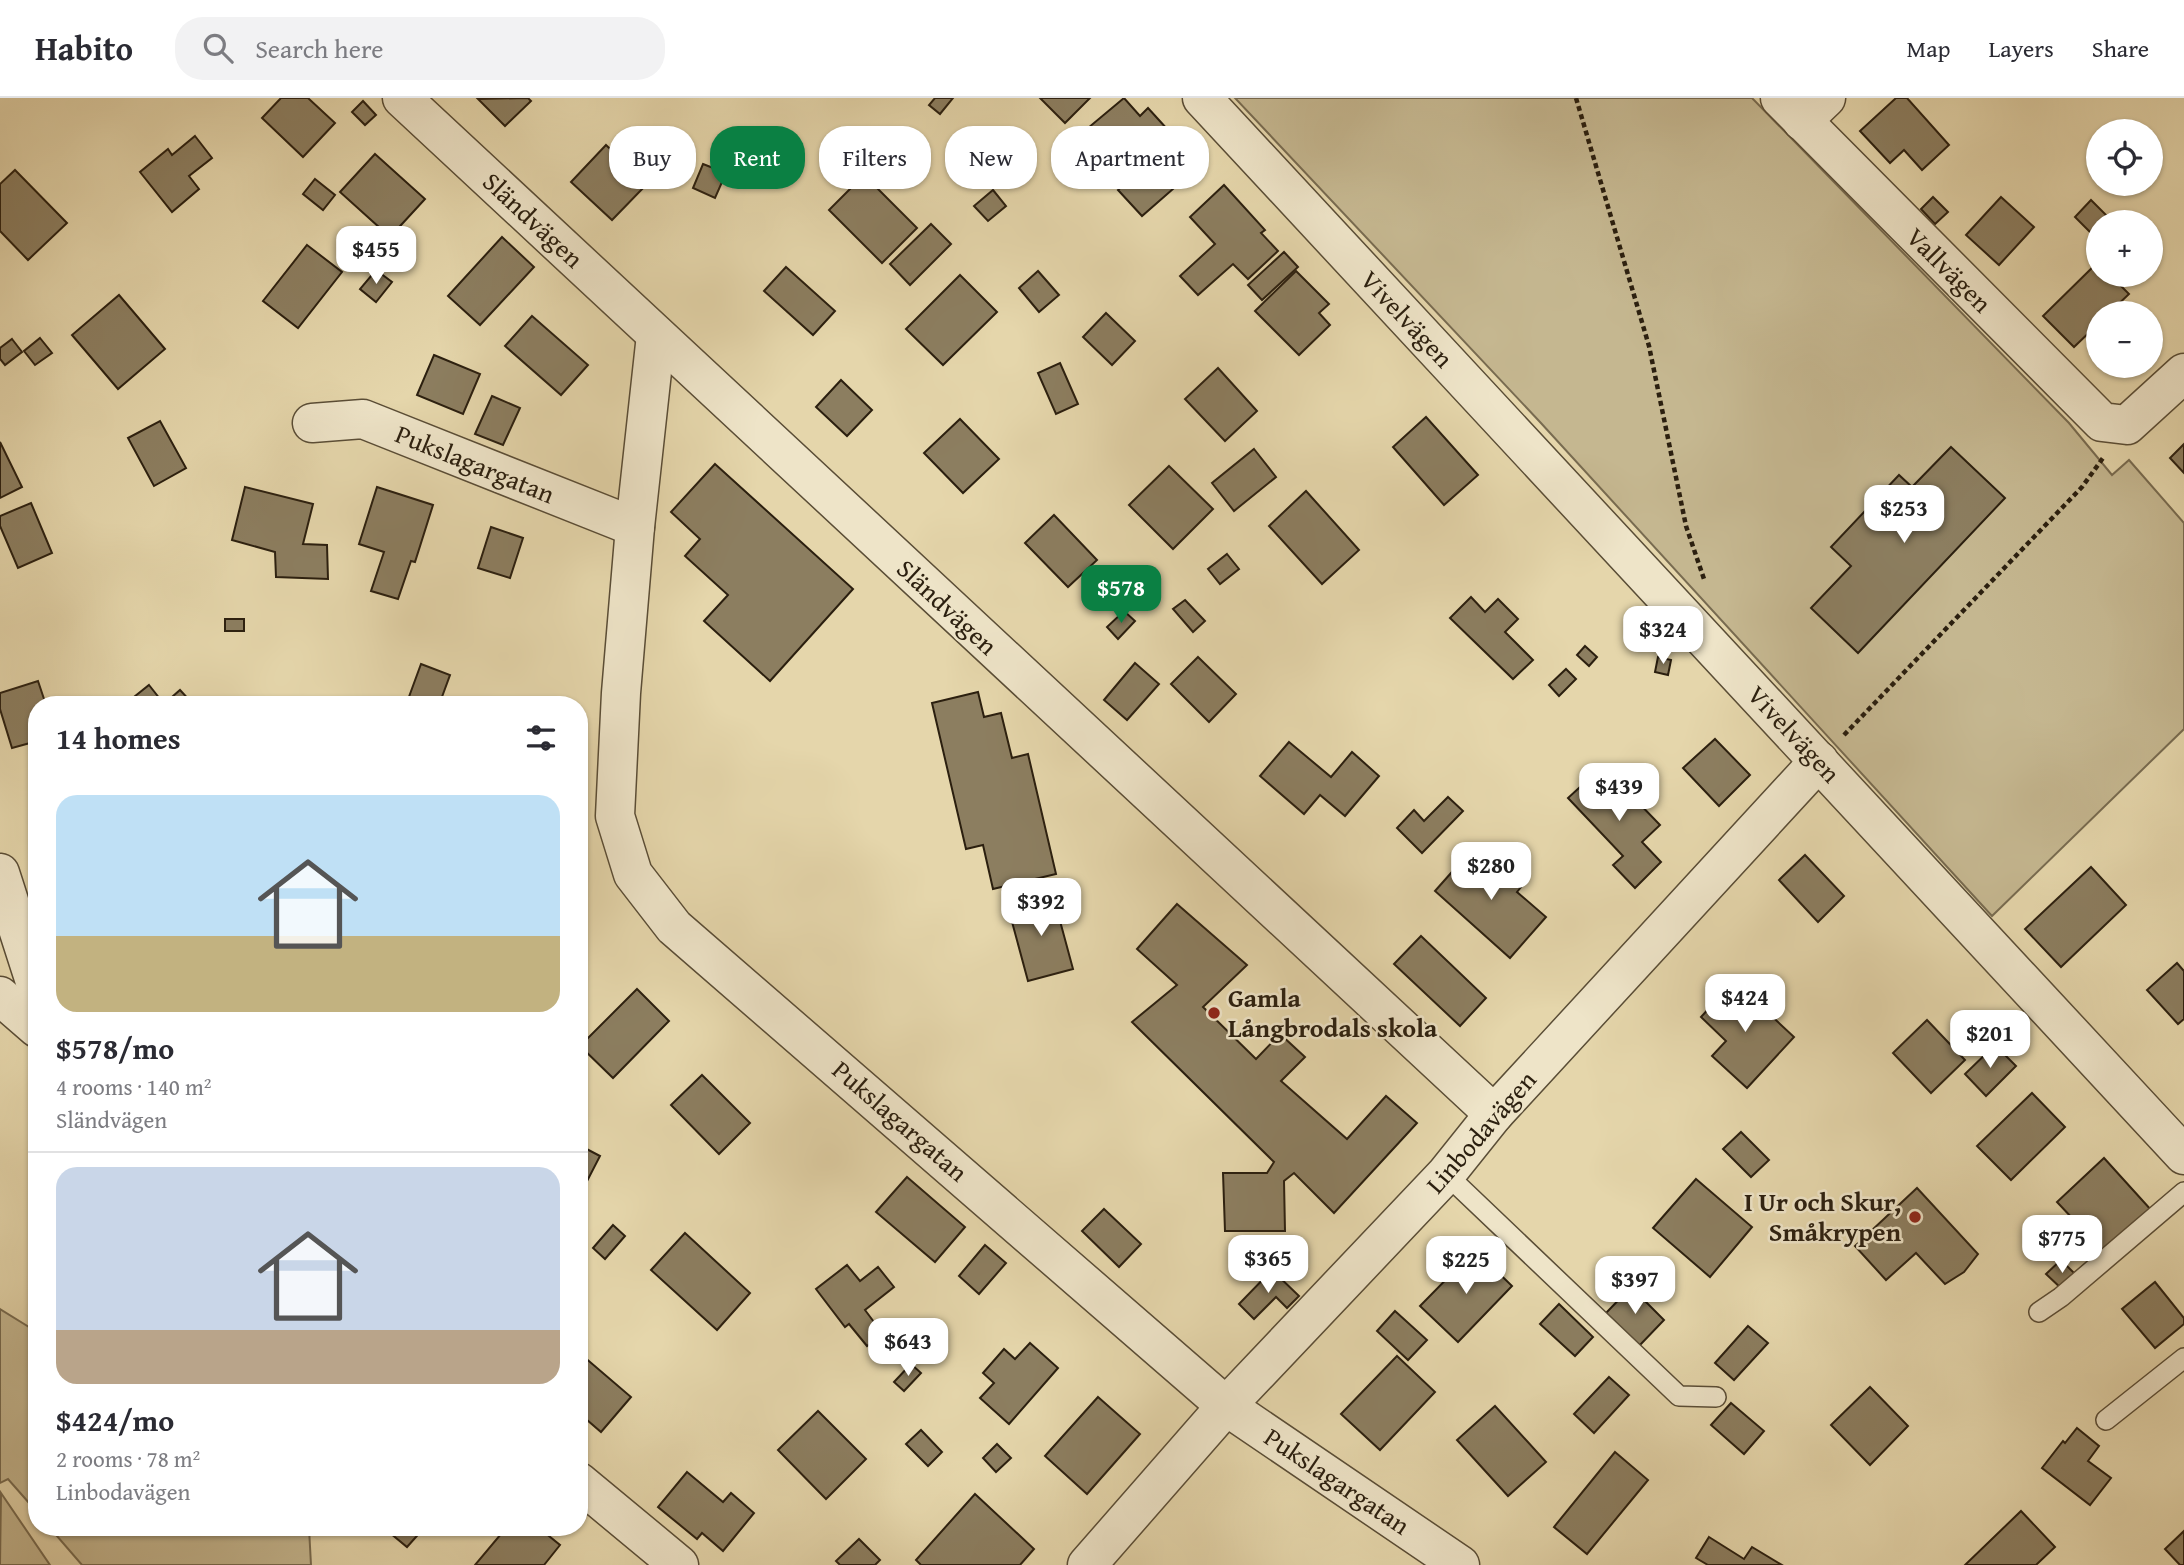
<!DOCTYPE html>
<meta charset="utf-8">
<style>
body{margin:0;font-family:"Gentium Book Plus",serif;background:#f2f2f3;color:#2b2b33;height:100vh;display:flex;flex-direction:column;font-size:26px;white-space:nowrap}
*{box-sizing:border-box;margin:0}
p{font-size:23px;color:#7c7c81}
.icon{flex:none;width:38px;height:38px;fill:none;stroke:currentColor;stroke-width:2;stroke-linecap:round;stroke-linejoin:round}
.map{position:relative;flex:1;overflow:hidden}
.drawer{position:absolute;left:28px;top:598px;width:560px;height:840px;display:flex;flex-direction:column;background:#fff;border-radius:28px;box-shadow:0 2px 5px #0004}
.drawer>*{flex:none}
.top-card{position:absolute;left:609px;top:28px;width:665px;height:63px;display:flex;gap:14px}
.fabs{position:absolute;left:2086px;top:21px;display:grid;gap:14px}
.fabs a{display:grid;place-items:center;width:77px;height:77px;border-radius:50%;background:#fff;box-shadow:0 2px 5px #0004;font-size:35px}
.price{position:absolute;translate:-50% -60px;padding:0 16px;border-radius:14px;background:#fff;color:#222;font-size:23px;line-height:46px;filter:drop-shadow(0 2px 4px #0008)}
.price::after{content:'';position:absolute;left:50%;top:42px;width:21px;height:16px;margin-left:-10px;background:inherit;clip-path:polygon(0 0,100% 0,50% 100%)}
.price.on{background:#0b8043;color:#fff}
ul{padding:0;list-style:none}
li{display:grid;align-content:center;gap:14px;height:371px;padding:0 28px}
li+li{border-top:2px solid #e1e1e2}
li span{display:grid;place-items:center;height:217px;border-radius:21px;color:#555}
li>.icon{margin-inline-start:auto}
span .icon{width:126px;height:126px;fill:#fffc;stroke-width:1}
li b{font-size:30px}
h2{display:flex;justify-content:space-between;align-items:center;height:84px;padding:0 28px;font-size:30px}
.pill{padding:0 24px;border-radius:28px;background:#fff;box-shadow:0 2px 5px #0004;font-size:24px;line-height:63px}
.pill.on{background:#0b8043;color:#fff}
header{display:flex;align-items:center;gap:42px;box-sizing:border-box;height:98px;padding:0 35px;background:#fff;border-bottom:2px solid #e1e1e2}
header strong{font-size:33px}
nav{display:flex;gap:38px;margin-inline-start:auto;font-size:24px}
.search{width:490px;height:63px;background:#f2f2f3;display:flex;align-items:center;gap:18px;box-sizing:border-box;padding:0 24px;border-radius:28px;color:#7c7c81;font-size:26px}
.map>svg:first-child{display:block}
</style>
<header>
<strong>Habito</strong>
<div class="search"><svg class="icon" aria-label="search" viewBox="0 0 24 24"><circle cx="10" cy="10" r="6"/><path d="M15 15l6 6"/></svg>Search here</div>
<nav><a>Map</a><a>Layers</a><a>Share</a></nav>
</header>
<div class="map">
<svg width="2184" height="1467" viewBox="0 0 2184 1467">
<rect width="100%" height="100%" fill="#e5d6ab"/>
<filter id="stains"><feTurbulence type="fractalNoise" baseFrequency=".00286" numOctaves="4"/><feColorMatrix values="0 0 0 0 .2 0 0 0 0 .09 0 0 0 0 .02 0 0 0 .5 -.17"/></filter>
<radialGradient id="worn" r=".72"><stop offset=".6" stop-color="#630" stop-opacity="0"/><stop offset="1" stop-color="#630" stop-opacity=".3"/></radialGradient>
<g fill="#c5b790" stroke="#786b50" stroke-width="2">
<polygon points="1235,0 1752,0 2069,325 2112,377 2129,362 2184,425 2184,631 1992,818 1540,324"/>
<polygon points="0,1211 37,1234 37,1414 8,1381 0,1385"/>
<polygon points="1,1395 50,1467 0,1467"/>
<polygon points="50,1430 309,1430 311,1467 82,1467"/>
</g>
<g fill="#8c7e60" stroke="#2b1f0f" stroke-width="2">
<polygon points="281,0 308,0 335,25 303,59 262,20"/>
<polygon points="528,0 531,3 505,28 478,1"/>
<polygon points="935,0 953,0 940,16 929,7"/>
<polygon points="1040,0 1090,0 1065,25"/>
<polygon points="1124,0 1140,18 1148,10 1188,54 1177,63 1189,77 1142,118 1118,92 1126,85 1082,35"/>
<polygon points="1896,0 1907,0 1949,47 1922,72 1904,52 1890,65 1860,33"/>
<polygon points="363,3 376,17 365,27 352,14"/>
<polygon points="195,38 212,60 189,78 199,91 172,114 140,74 168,51 172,57"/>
<polygon points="606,47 647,86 612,122 571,84"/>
<polygon points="375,56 425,101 390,139 340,94"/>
<polygon points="703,66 726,75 715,100 693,90"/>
<polygon points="15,72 67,125 28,162 0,133 0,86"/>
<polygon points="864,77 917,130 882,165 829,112"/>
<polygon points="315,81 335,97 323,112 303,96"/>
<polygon points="1224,87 1265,132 1261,135 1278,153 1248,181 1233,166 1198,197 1180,178 1215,146 1190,119"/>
<polygon points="993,92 1006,108 988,123 974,108"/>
<polygon points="1933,99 1948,114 1935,126 1921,111"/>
<polygon points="2001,99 2034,129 1999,167 1966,137"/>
<polygon points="2091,102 2107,118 2091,135 2075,119"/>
<polygon points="931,126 951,146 910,187 890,166"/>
<polygon points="502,139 534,169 480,227 448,198"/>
<polygon points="307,147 342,174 298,230 263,203"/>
<polygon points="1284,154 1298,169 1262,202 1248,187"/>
<polygon points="2098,164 2098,177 2110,177 2129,196 2109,215 2098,215 2098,226 2074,249 2043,218"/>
<polygon points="786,169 835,213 813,237 764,193"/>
<polygon points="376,172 392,184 376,204 360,191"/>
<polygon points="1038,173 1059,197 1039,214 1019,190"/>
<polygon points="1296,173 1329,206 1319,215 1330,227 1299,257 1255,213"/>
<polygon points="960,177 997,214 943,267 906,231"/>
<polygon points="119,197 165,251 118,291 72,237"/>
<polygon points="1106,215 1135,243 1112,267 1083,239"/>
<polygon points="532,218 588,267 561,297 505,248"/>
<polygon points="40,240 52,255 35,267 24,253"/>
<polygon points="12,241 22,254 5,267 0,261 0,250"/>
<polygon points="434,257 480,276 463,316 417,297"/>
<polygon points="1060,265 1078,306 1056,316 1038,275"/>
<polygon points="1218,270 1257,313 1225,343 1185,301"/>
<polygon points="841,282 872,312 847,338 816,309"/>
<polygon points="492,298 520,310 503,347 475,336"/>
<polygon points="1426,319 1478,377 1444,407 1393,349"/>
<polygon points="960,321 999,361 963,395 924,355"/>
<polygon points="160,323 186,370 154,388 128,340"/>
<polygon points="0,344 22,389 0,400"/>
<polygon points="2184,346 2184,375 2170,360"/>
<polygon points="1951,349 2005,400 1858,555 1811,510 1851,468 1831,449 1899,377 1912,389"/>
<polygon points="1254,351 1276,379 1234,413 1212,385"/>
<polygon points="715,366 853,491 770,583 704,523 728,497 685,458 700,441 671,414"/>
<polygon points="1169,368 1213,411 1173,451 1129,407"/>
<polygon points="245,389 313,406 303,446 327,447 328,481 276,479 275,454 232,442"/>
<polygon points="377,389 433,407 415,464 411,463 398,501 371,493 384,454 359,446"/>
<polygon points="1306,393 1359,452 1322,486 1269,428"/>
<polygon points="31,405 52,455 18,470 0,428 0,418"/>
<polygon points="1054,417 1097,462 1068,489 1025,445"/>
<polygon points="491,429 523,440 510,480 478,470"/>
<polygon points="1227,456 1239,471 1220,486 1208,471"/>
<polygon points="1471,499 1485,514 1498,501 1518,521 1505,534 1533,562 1513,581 1450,520"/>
<polygon points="1185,502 1205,523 1193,534 1173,511"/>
<polygon points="1124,513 1135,523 1118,541 1107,529"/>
<rect x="225" y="521" width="19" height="12"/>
<polygon points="1585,548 1597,559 1589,568 1577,557"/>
<polygon points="1198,559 1236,596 1209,624 1171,586"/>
<polygon points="1658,559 1671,562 1668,577 1655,574"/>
<polygon points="1135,565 1159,586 1127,622 1104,602"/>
<polygon points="421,566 450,577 439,607 406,607"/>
<polygon points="1566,571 1576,581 1559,598 1549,587"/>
<polygon points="38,583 46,607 37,607 37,667 30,645 12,650 0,611 0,595"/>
<polygon points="149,587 164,606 180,592 192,605 189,607 124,607"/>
<polygon points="978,594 984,619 1001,615 1012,660 1028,656 1056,776 993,791 983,747 966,751 932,605"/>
<polygon points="1715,641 1750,677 1719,708 1683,670"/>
<polygon points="1289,644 1331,679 1352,654 1379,678 1345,718 1320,697 1304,716 1260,678"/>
<polygon points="1603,668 1660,727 1642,744 1661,764 1635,790 1613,767 1623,758 1568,700"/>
<polygon points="1448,699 1463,713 1422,755 1397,730 1414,712 1424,723"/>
<polygon points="1475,748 1521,789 1517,794 1546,819 1510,860 1435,793"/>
<polygon points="1805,757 1844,798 1818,824 1779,782"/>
<polygon points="2091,769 2126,807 2061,869 2025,831"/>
<polygon points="1053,797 1073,871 1028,883 1008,809"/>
<polygon points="1177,806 1247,867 1203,909 1256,961 1280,936 1305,959 1281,983 1347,1041 1386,998 1417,1025 1334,1115 1294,1075 1284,1083 1285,1133 1225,1133 1223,1075 1267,1075 1274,1064 1132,924 1177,887 1137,851"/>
<polygon points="1421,838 1486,900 1460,928 1394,866"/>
<polygon points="2177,865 2184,873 2184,921 2178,926 2147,892"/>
<polygon points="1734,883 1794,939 1747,990 1712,958 1726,943 1701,919"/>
<polygon points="637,891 669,923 613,980 580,948"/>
<polygon points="1927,922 1965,962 1931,995 1893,955"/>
<polygon points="1995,947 2016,968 1986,998 1965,976"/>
<polygon points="702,977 750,1025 719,1056 671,1007"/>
<polygon points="2032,995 2065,1029 2011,1082 1977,1048"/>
<polygon points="1741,1034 1769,1062 1751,1079 1723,1051"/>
<polygon points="579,1047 600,1058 584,1089 579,1087"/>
<polygon points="2104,1060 2152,1113 2106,1156 2057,1104"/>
<polygon points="907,1079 965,1129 935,1164 876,1114"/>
<polygon points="1696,1081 1752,1129 1710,1179 1653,1130"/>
<polygon points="1917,1090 1978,1156 1964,1174 1945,1186 1916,1155 1886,1182 1855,1148"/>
<polygon points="1104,1111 1141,1146 1119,1169 1082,1133"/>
<polygon points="613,1127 625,1138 605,1161 593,1150"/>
<polygon points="685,1135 750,1195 717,1232 651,1172"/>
<polygon points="985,1147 1006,1165 979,1196 959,1178"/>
<polygon points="1475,1152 1512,1188 1458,1244 1420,1208"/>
<polygon points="2061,1162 2077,1178 2063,1192 2046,1176"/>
<polygon points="847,1167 860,1183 878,1169 894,1189 865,1212 883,1236 867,1248 849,1226 845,1229 816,1191"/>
<polygon points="1272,1172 1299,1198 1287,1210 1276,1199 1254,1221 1239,1206"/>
<polygon points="2155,1184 2184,1220 2184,1226 2155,1250 2122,1211"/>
<polygon points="1631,1189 1664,1222 1639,1248 1606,1215"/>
<polygon points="1559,1206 1593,1239 1575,1258 1540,1226"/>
<polygon points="1395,1213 1427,1242 1408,1262 1377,1233"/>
<polygon points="1748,1228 1768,1245 1734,1282 1715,1265"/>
<polygon points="1030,1245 1058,1270 1009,1326 980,1300 994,1285 983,1275 1004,1251 1015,1261"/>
<polygon points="583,1258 631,1299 601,1334 579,1315 579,1263"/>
<polygon points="1397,1258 1435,1294 1380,1352 1341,1316"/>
<polygon points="911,1266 921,1275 904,1293 894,1284"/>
<polygon points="1609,1279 1629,1297 1594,1335 1574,1316"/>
<polygon points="1870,1289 1908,1328 1870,1367 1831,1327"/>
<polygon points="1098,1299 1140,1336 1087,1396 1045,1358"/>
<polygon points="1731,1305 1764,1333 1744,1356 1711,1327"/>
<polygon points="1495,1308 1546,1364 1508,1398 1457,1342"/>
<polygon points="818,1313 866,1361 826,1401 778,1352"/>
<polygon points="2077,1330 2099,1348 2088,1363 2111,1380 2090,1407 2042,1370 2063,1343 2065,1345"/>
<polygon points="921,1332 942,1354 928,1368 906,1346"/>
<polygon points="997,1346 1011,1360 996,1374 983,1360"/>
<polygon points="1615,1354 1648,1382 1587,1456 1554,1429"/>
<polygon points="687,1374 723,1404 731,1395 754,1415 723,1453 702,1435 697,1441 658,1409"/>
<polygon points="975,1396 1034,1451 1020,1467 921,1467 916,1462"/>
<polygon points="2021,1413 2055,1449 2036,1467 1965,1467"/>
<polygon points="384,1430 424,1430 407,1449"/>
<polygon points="506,1430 539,1430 560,1447 544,1467 475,1467"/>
<polygon points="2184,1433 2184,1467 2180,1467 2165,1451"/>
<polygon points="1709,1439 1744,1461 1752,1449 1782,1467 1708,1467 1696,1460"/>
<polygon points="859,1441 880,1462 875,1467 840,1467 836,1463"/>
</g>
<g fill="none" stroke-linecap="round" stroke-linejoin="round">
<g stroke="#5a4d36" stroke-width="22">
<g id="lane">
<polyline points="1446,1076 1679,1298 1716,1299"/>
<polyline points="2039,1214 2061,1199 2184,1094"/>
<polyline points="2106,1322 2184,1260"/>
</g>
</g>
<g stroke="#5a4d36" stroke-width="41">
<g id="street">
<polyline points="402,0 1494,1016"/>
<polyline points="1202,0 2184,1057"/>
<polyline points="1780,0 2102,324 2127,327 2184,275"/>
<polyline points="1802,23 1826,0"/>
<polyline points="656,237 635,429 621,595 615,718 633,776 674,829 1226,1308 1460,1467"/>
<polyline points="312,325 363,321 635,429"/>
<polyline points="0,775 37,890"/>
<polyline points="0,898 37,930"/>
<polyline points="579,1384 679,1467"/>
<polyline points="1087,1467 1226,1308 1446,1076 1494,1016 1819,663"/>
</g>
</g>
<g stroke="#2b1f0f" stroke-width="4.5" stroke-dasharray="5 3.5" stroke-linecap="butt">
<polyline points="1576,0 1649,248 1686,428 1705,484"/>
<polyline points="1844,637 2082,389 2103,360"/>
</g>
<use href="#lane" stroke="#eee4c8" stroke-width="19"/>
<use href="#street" stroke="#eee4c8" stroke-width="38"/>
</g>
<g fill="#8f2418" stroke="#eee4c8" stroke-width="2.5">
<circle cx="1214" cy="915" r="7"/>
<circle cx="1915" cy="1119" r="7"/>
</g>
<g text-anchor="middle" stroke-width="5" stroke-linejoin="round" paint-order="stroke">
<g font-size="26" fill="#2b1f0f" stroke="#eee4c8">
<text transform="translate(533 122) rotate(43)" y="9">Sländvägen</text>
<text transform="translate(1949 172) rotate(45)" y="9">Vallvägen</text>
<text transform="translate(1407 221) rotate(47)" y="9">Vivelvägen</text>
<text transform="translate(475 366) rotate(22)" y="9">Pukslagargatan</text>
<text transform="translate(947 509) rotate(43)" y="9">Sländvägen</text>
<text transform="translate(1794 636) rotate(47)" y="9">Vivelvägen</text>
<text transform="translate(900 1023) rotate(41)" y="9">Pukslagargatan</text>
<text transform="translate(1481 1034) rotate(-49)" y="9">Linbodavägen</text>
<text transform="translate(1337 1383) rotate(34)" y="9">Pukslagargatan</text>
</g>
<g font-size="26" font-weight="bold" fill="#2b1f0f" stroke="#eee4c8" text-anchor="start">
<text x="1228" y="909">Gamla<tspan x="1228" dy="30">Långbrodals skola</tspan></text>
<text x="1901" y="1113" text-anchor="end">I Ur och Skur,<tspan x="1901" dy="30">Småkrypen</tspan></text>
</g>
</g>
<rect width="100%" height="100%" filter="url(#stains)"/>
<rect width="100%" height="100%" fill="url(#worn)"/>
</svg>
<div class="fabs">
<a><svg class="icon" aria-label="locate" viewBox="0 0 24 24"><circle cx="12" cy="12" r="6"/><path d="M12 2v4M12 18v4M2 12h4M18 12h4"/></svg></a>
<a>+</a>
<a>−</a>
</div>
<b class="price" style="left:376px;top:188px">$455</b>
<b class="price" style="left:1904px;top:447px">$253</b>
<b class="price on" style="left:1121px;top:527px">$578</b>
<b class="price" style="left:1663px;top:568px">$324</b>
<b class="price" style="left:1619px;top:725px">$439</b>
<b class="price" style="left:1491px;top:804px">$280</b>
<b class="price" style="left:1041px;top:840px">$392</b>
<b class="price" style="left:1745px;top:936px">$424</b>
<b class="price" style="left:1990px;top:972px">$201</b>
<b class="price" style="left:2062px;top:1177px">$775</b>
<b class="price" style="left:1268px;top:1197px">$365</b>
<b class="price" style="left:1466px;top:1198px">$225</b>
<b class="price" style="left:1635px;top:1218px">$397</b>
<b class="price" style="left:908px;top:1280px">$643</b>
<div class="top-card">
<a class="pill">Buy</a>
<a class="pill on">Rent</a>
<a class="pill">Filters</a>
<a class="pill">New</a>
<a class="pill">Apartment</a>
</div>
<section class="drawer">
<h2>14 homes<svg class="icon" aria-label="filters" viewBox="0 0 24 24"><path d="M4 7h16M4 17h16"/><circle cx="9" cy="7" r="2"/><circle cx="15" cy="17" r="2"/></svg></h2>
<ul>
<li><span style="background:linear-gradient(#bfe0f5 65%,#c2b280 0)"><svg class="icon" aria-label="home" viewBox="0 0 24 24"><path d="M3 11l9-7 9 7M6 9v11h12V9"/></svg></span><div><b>$578/mo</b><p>4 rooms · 140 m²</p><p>Sländvägen</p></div></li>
<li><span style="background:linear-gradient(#c9d6e8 75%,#b9a48a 0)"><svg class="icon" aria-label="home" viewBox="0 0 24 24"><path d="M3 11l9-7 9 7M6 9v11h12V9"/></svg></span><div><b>$424/mo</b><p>2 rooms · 78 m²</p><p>Linbodavägen</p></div></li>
</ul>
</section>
</div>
